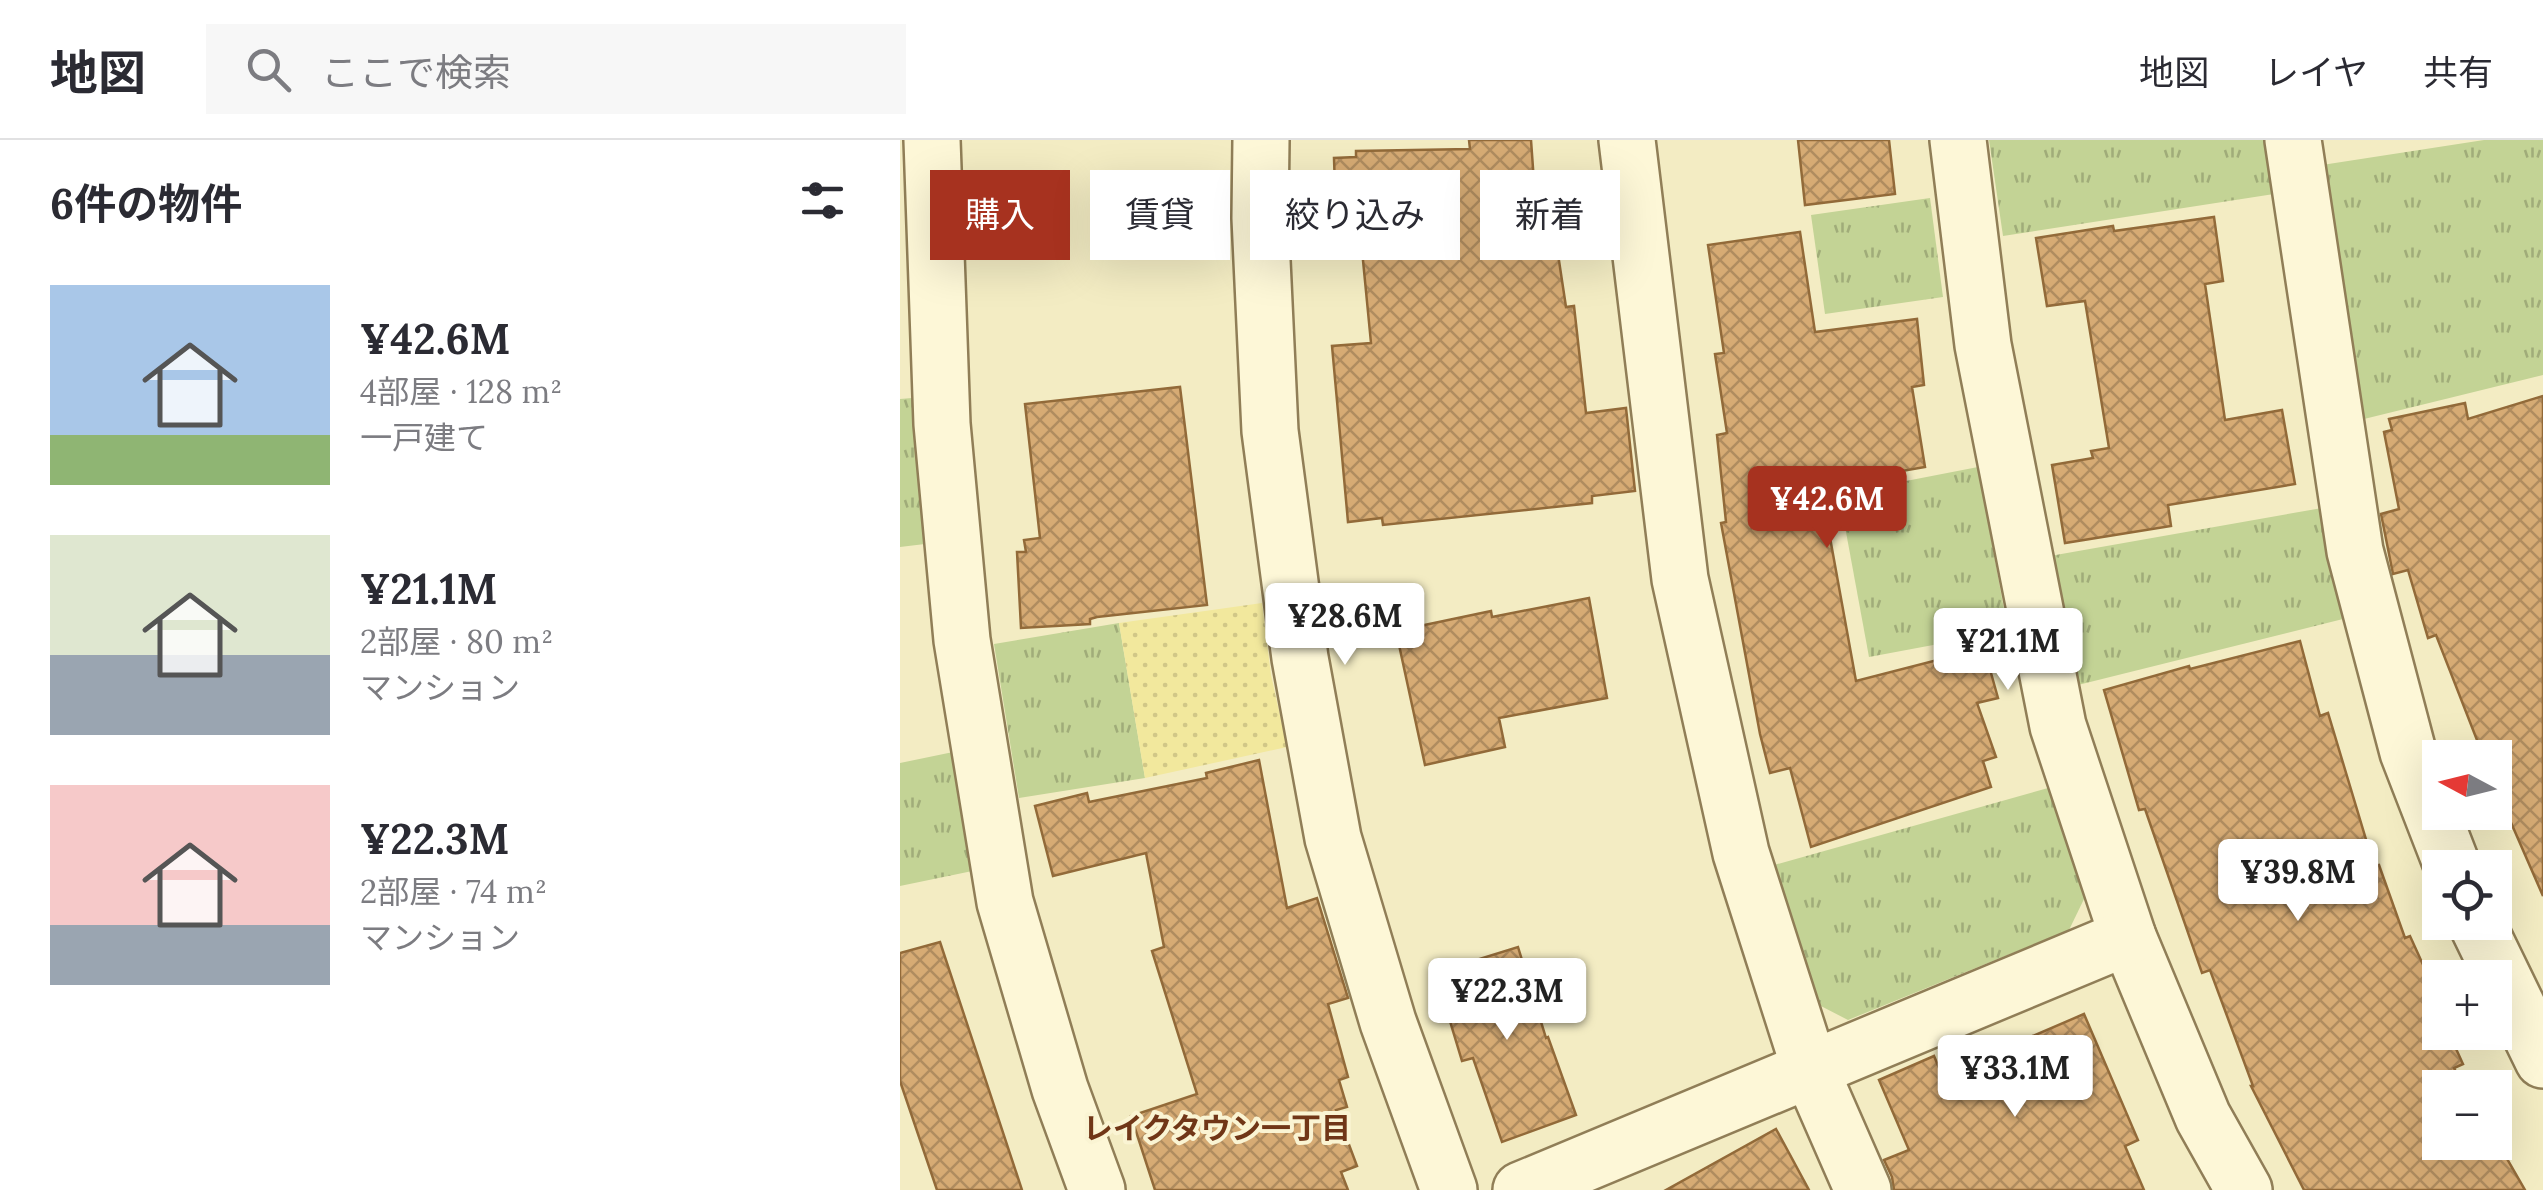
<!DOCTYPE html>
<html lang="ja">
<meta charset="utf-8">
<style>
body{margin:0;font-family:Lora,"Noto Sans JP",serif;background:#f7f7f7;color:#2b2b33;height:100vh;display:flex;flex-direction:column;font-size:38px;white-space:nowrap}
*{box-sizing:border-box;margin:0}
p{font-size:32px;color:#7c7c81}
.icon{flex:none;width:55px;height:55px;fill:none;stroke:currentColor;stroke-width:2;stroke-linecap:round;stroke-linejoin:round}
.map{position:relative;flex:1;overflow:hidden}
.sheet{display:flex;flex-direction:column;background:#fff;width:900px}
.sheet>*{flex:none}
.banner{position:absolute;left:30px;top:30px;width:950px;height:90px;display:flex;gap:20px}
.needle{width:65px;rotate:277deg}
.tools{position:absolute;left:1522px;top:600px;display:grid;gap:20px}
.tools a{display:grid;place-items:center;width:90px;height:90px;border-radius:0px;background:#fff;box-shadow:0 10px 40px #0002;font-size:50px}
.price{position:absolute;translate:-50% -85px;padding:0 22px;border-radius:10px;background:#fff;color:#222;font-size:32px;line-height:65px;filter:drop-shadow(0 2px 5px #0008)}
.price::after{content:'';position:absolute;left:50%;top:60px;width:30px;height:22px;margin-left:-15px;background:inherit;clip-path:polygon(0 0,100% 0,50% 100%)}
.price.active{background:#a7321f;color:#fff}
ul{padding:0;list-style:none}
li{display:flex;align-items:center;gap:30px;height:250px;padding:0 50px}
li span{display:grid;place-items:center;flex:none;width:280px;height:200px;border-radius:0px;color:#555}
li>.icon{margin-inline-start:auto}
span .icon{width:120px;height:120px;fill:#fffc;stroke-width:1}
li b{font-size:42px}
h2{display:flex;justify-content:space-between;align-items:center;height:120px;padding:0 50px;font-size:42px}
.tag{padding:0 35px;border-radius:0px;background:#fff;box-shadow:0 10px 40px #0002;font-size:35px;line-height:90px}
.tag.active{background:#a7321f;color:#fff}
header{display:flex;align-items:center;gap:60px;box-sizing:border-box;height:140px;padding:0 50px;background:#fff;border-bottom:2px solid #e1e1e2}
header strong{font-size:48px}
nav{display:flex;gap:55px;margin-inline-start:auto;font-size:35px}
.search{width:700px;height:90px;background:#f7f7f7;display:flex;align-items:center;gap:25px;box-sizing:border-box;padding:0 35px;border-radius:0px;color:#7c7c81;font-size:38px}
main{display:flex;flex:1;min-height:0}
.map>svg:first-child{display:block}
</style>
<header>
<strong>地図</strong>
<div class="search"><svg class="icon" aria-label="search" viewBox="0 0 24 24"><circle cx="10" cy="10" r="6"/><path d="M15 15l6 6"/></svg>ここで検索</div>
<nav><a>地図</a><a>レイヤ</a><a>共有</a></nav>
</header>
<main>
<section class="sheet">
<h2>6件の物件<svg class="icon" aria-label="filters" viewBox="0 0 24 24"><path d="M4 7h16M4 17h16"/><circle cx="9" cy="7" r="2"/><circle cx="15" cy="17" r="2"/></svg></h2>
<ul>
<li><span style="background:linear-gradient(#a9c7e8 75%,#8fb573 0)"><svg class="icon" aria-label="home" viewBox="0 0 24 24"><path d="M3 11l9-7 9 7M6 9v11h12V9"/></svg></span><div><b>¥42.6M</b><p>4部屋 · 128 m²</p><p>一戸建て</p></div></li>
<li><span style="background:linear-gradient(#dfe7d0 60%,#9aa5b1 0)"><svg class="icon" aria-label="home" viewBox="0 0 24 24"><path d="M3 11l9-7 9 7M6 9v11h12V9"/></svg></span><div><b>¥21.1M</b><p>2部屋 · 80 m²</p><p>マンション</p></div></li>
<li><span style="background:linear-gradient(#f6c9c9 70%,#9aa5b1 0)"><svg class="icon" aria-label="home" viewBox="0 0 24 24"><path d="M3 11l9-7 9 7M6 9v11h12V9"/></svg></span><div><b>¥22.3M</b><p>2部屋 · 74 m²</p><p>マンション</p></div></li>
</ul>
</section>
<div class="map">
<svg width="1643" height="1050" viewBox="0 0 1643 1050">
<defs>
<pattern id="grass-tufts" width="24" height="20" patternUnits="userSpaceOnUse" patternTransform="scale(2.5)"><rect width="24" height="20" fill="#c3d395"/><path d="M3 7l-1-3M5 7V3M7 7l1-3M15 17l-1-3M17 17v-4M19 17l1-3" fill="none" stroke="#a0ac79"/></pattern>
<pattern id="sand-dots" width="8" height="8" patternUnits="userSpaceOnUse" patternTransform="scale(2.5)"><rect width="8" height="8" fill="#f2e89d"/><path d="M2 2h.1M6 6h.1" fill="none" stroke="#d1c787" stroke-width="1.8" stroke-linecap="round"/></pattern>
<pattern id="building-cross-hatch" width="8" height="8" patternUnits="userSpaceOnUse" patternTransform="scale(2.5)"><rect width="8" height="8" fill="#d6ab74"/><path d="M0 0l8 8M0 8l8-8" fill="none" stroke="#af8c5f"/></pattern>
</defs>
<rect width="100%" height="100%" fill="#f3ecc3"/>
<g fill="url(#grass-tufts)">
<polygon points="1089,0 1366,0 1374,54 1103,96"/>
<polygon points="1584,0 1643,0 1643,235 1460,280 1422,25"/>
<polygon points="1030,58 1043,157 925,174 911,75"/>
<polygon points="12,258 25,404 0,407 0,259"/>
<polygon points="1078,327 1108,491 969,517 939,354"/>
<polygon points="1422,368 1443,479 1178,545 1150,416"/>
<polygon points="219,483 245,638 119,658 94,504"/>
<polygon points="58,611 82,729 0,746 0,623"/>
<polygon points="1148,648 1185,757 1169,790 948,880 917,864 867,727"/>
</g>
<polygon fill="url(#sand-dots)" points="362,463 371,535 387,607 245,638 219,483"/>
<g fill="url(#building-cross-hatch)" stroke="#926a39" stroke-width="2.5">
<polygon points="569,0 631,0 637,84 653,81 666,167 674,166 686,273 726,268 735,351 692,356 692,363 483,385 482,378 448,382 432,206 471,203 459,79 436,80 434,18 456,17 456,11 570,9"/>
<polygon points="898,0 989,0 995,54 905,65"/>
<polygon points="1314,77 1323,141 1305,144 1325,280 1382,270 1395,344 1268,365 1271,386 1165,403 1152,325 1193,318 1191,311 1209,308 1185,161 1147,166 1136,98 1213,86 1214,91"/>
<polygon points="900,92 915,192 1017,179 1024,245 1012,247 1025,327 927,344 927,347 921,348 956,541 1084,508 1098,558 1077,563 1096,617 1083,621 1091,647 911,707 890,628 870,633 860,594 821,383 826,382 817,295 827,293 815,214 824,213 808,105"/>
<polygon points="280,247 307,465 197,477 190,479 190,484 121,488 117,412 126,412 124,400 140,398 125,264"/>
<polygon points="1643,256 1643,756 1595,646 1595,618 1584,618 1536,495 1528,498 1508,430 1493,434 1481,374 1499,369 1484,292 1492,290 1489,279 1565,263 1568,279"/>
<polygon points="689,458 707,558 599,578 605,607 525,625 496,491 591,471 592,477"/>
<polygon points="1400,501 1420,576 1428,573 1474,726 1479,725 1505,798 1510,796 1540,862 1540,892 1554,892 1556,898 1552,900 1563,924 1554,928 1565,948 1540,948 1540,1002 1595,1002 1595,998 1625,1050 1404,1050 1351,946 1353,946 1310,830 1302,833 1245,669 1239,670 1204,550 1289,526 1290,529"/>
<polygon points="359,620 387,768 417,758 448,858 428,864 448,937 439,940 447,967 436,970 457,1026 441,1032 448,1050 255,1050 231,976 297,954 252,811 264,807 246,713 153,736 135,666 187,653 189,662 307,638 306,633"/>
<polygon points="40,802 122,1050 37,1050 0,941 0,813"/>
<polygon points="618,807 646,898 648,897 676,975 602,1002 573,918 562,921 540,848 552,844 547,829"/>
<polygon points="1184,874 1238,1000 1225,1006 1244,1050 994,1050 992,1037 984,1020 1009,1010 979,940 1034,916 1042,935"/>
<polygon points="876,989 909,1050 766,1050"/>
</g>
<g fill="none" stroke-linecap="round" stroke-linejoin="round">
<g stroke="#907e57" stroke-width="60">
<g id="minor">
<polyline points="32,0 42,284 62,500 105,762 160,949 197,1050"/>
<polyline points="361,0 360,78 370,291 400,518 433,698 488,882 549,1050"/>
<polyline points="727,0 780,439 841,713 910,929 963,1050"/>
<polyline points="1058,0 1083,205 1158,586 1228,797 1303,977 1344,1050"/>
<polyline points="1393,0 1455,411 1508,612 1553,728"/>
<polyline points="1576,782 1643,920"/>
<polyline points="621,1050 1228,797"/>
</g>
</g>
<use href="#minor" stroke="#fdf7d7" stroke-width="55"/>
</g>
<g text-anchor="middle" stroke-width="8" stroke-linejoin="round" paint-order="stroke">
<g font-size="30" font-weight="bold" fill="#703617" stroke="#faf4d3">
<text x="317" y="999">レイクタウン一丁目</text>
</g>
</g>
</svg>
<div class="tools">
<a><svg class="needle" viewBox="-14 -14 28 28"><path d="M0-13l5 13h-10z" fill="#e53935"/><path d="M0 13l5-13h-10z" fill="#7c7c81"/></svg></a>
<a><svg class="icon" aria-label="locate" viewBox="0 0 24 24"><circle cx="12" cy="12" r="6"/><path d="M12 2v4M12 18v4M2 12h4M18 12h4"/></svg></a>
<a>+</a>
<a>−</a>
</div>
<b class="price active" style="left:927px;top:411px">¥42.6M</b>
<b class="price" style="left:445px;top:528px">¥28.6M</b>
<b class="price" style="left:1108px;top:553px">¥21.1M</b>
<b class="price" style="left:1398px;top:784px">¥39.8M</b>
<b class="price" style="left:607px;top:903px">¥22.3M</b>
<b class="price" style="left:1115px;top:980px">¥33.1M</b>
<div class="banner">
<a class="tag active">購入</a>
<a class="tag">賃貸</a>
<a class="tag">絞り込み</a>
<a class="tag">新着</a>
</div>
</div>
</main>
